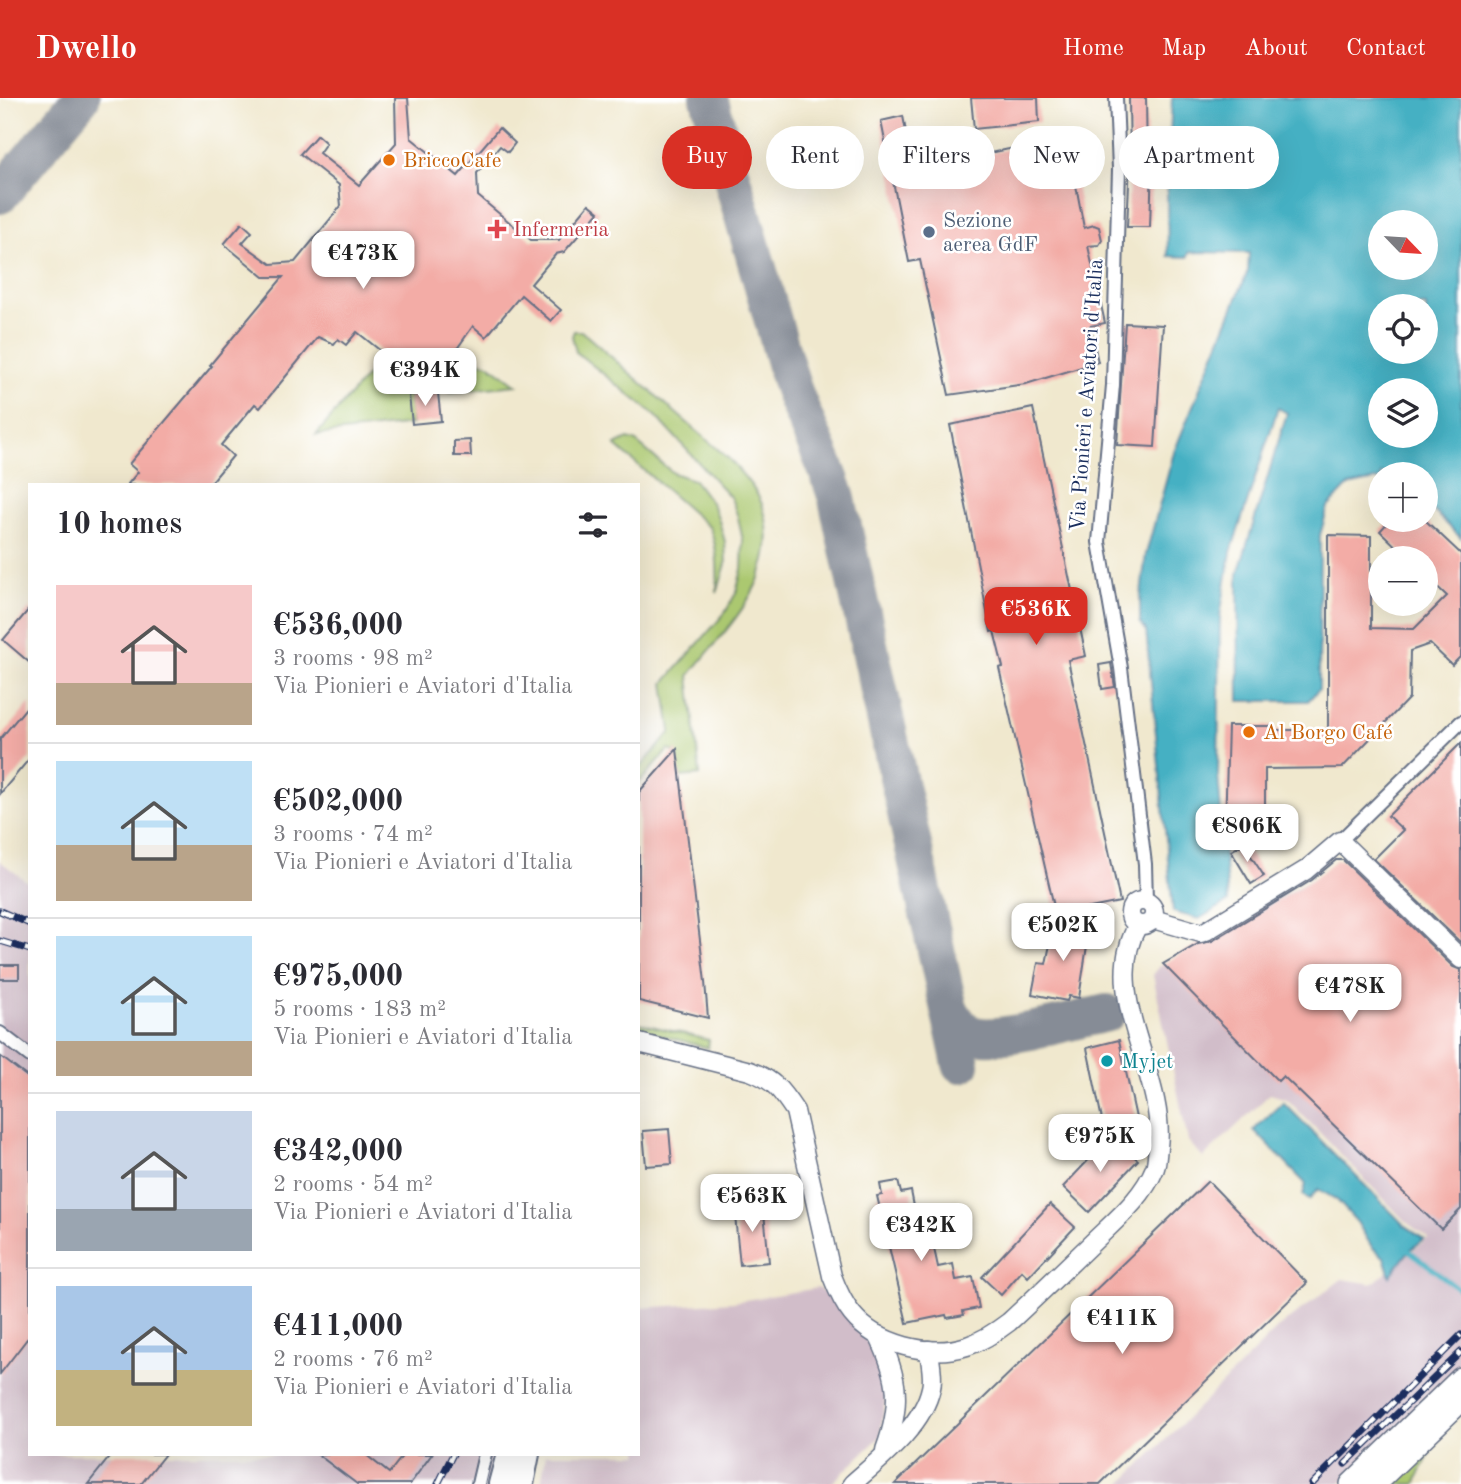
<!DOCTYPE html>
<meta charset="utf-8">
<style>
body{margin:0;font-family:"Old Standard TT",serif;background:#f2f2f3;color:#2b2b33;height:100vh;display:flex;flex-direction:column;font-size:26px;white-space:nowrap}
*{box-sizing:border-box;margin:0}
p{font-size:23px;color:#7c7c81}
.icon{flex:none;width:38px;height:38px;fill:none;stroke:currentColor;stroke-width:2;stroke-linecap:round;stroke-linejoin:round}
.map{position:relative;flex:1;overflow:hidden}
.drawer{position:absolute;left:28px;top:385px;width:612px;height:973px;display:flex;flex-direction:column;background:#fff;border-radius:0px;box-shadow:0 7px 28px #0002}
.drawer>*{flex:none}
.banner{position:absolute;left:662px;top:28px;width:665px;height:63px;display:flex;gap:14px}
.needle{width:46px;rotate:115deg}
.controls{position:absolute;left:1368px;top:112px;display:grid;gap:14px}
.controls a{display:grid;place-items:center;width:70px;height:70px;border-radius:50%;background:#fff;box-shadow:0 7px 28px #0002;font-size:35px}
.price{position:absolute;translate:-50% -60px;padding:0 16px;border-radius:14px;background:#fff;color:#222;font-size:23px;line-height:46px;filter:drop-shadow(0 2px 4px #0008)}
.price::after{content:'';position:absolute;left:50%;top:42px;width:21px;height:16px;margin-left:-10px;background:inherit;clip-path:polygon(0 0,100% 0,50% 100%)}
.price.current{background:#d93025;color:#fff}
ul{padding:0;list-style:none}
li{display:flex;align-items:center;gap:21px;height:175px;padding:0 28px}
li+li{border-top:2px solid #e1e1e2}
li span{display:grid;place-items:center;flex:none;width:196px;height:140px;border-radius:0px;color:#555}
li>.icon{margin-inline-start:auto}
span .icon{width:84px;height:84px;fill:#fffc;stroke-width:1}
li b{font-size:30px}
h2{display:flex;justify-content:space-between;align-items:center;height:84px;padding:0 28px;font-size:30px}
.tag{padding:0 24px;border-radius:32px;background:#fff;box-shadow:0 7px 28px #0002;font-size:24px;line-height:63px}
.tag.current{background:#d93025;color:#fff}
header{display:flex;align-items:center;gap:42px;box-sizing:border-box;height:98px;padding:0 35px;background:#d93025;color:#fff}
header strong{font-size:33px}
nav{display:flex;gap:38px;margin-inline-start:auto;font-size:24px}
.map>svg:first-child{display:block}
</style>
<header>
<strong>Dwello</strong>
<nav><a>Home</a><a>Map</a><a>About</a><a>Contact</a></nav>
</header>
<div class="map">
<svg width="1461" height="1386" viewBox="0 0 1461 1386">
<rect width="100%" height="100%" fill="#fff"/>
<filter id="ink" filterUnits="userSpaceOnUse"><feTurbulence type="fractalNoise" baseFrequency=".0143" numOctaves="2"/><feDisplacementMap in="SourceGraphic" scale="14" xChannelSelector="R" yChannelSelector="G"/><feConvolveMatrix kernelMatrix="1 2 1 2 8 2 1 2 1" color-interpolation-filters="sRGB"/></filter>
<filter id="wash" filterUnits="userSpaceOnUse"><feTurbulence type="fractalNoise" baseFrequency=".00686" numOctaves="4" result="noise"/><feDisplacementMap in="SourceGraphic" scale="28" xChannelSelector="R" yChannelSelector="G"/><feGaussianBlur stdDeviation="1.57" result="paint"/><feColorMatrix in="noise" values="0 0 0 0 0 0 0 0 0 0 0 0 0 0 0 0 0 1.4 0 .05"/><feComposite in="paint" operator="in"/></filter>
<g filter="url(#wash)">
<rect width="100%" height="100%" fill="#f0e8ce"/>
<g fill="#d1bdc9">
<polygon points="0,763 30,786 30,1356 493,1356 487,1386 0,1386"/>
<polygon points="1344,763 1461,1109 1461,1269 1340,1386 1121,1386 1280,1228 1342,1181 1372,1186 1428,1140 1406,1124 1287,1001 1270,996 1203,1060 1188,1043 1153,877 1160,868"/>
<polygon points="818,1190 837,1205 863,1234 879,1267 886,1296 880,1339 831,1386 541,1386 546,1356 639,1356 639,1210 733,1204"/>
</g>
<g fill="#abc86f" stroke="#637c66" stroke-width="2">
<path d="M574 233H581L586 237 729 361C741 375 757 391 763 409 785 479 726 529 689 578L700 677 680 679 676 654 668 652 639 685V671L671 634 664 585 725 515 736 495 742 471 743 443 738 419 731 400 656 318 576 254 572 238Z"/>
<polygon points="445,261 487,265 517,287 448,294"/>
<polygon points="436,262 438,295 409,298 412,326 316,337 371,273 380,269"/>
<path d="M628 341 635 343 673 375 694 382 712 406 718 419 725 444 726 466 717 495C718 472 718 452 710 430L615 347Z"/>
<polygon points="639,925 709,942 708,950 639,931"/>
<polygon points="1436,1342 1415,1386 1390,1386"/>
</g>
<g fill="#45b0c3" stroke="#307090" stroke-width="2" fill-rule="evenodd">
<path d="M1172 0H1461V440L1426 405V376H1381V381L1348 388 1328 409 1320 437 1319 591 1308 603H1239L1238 476 1287 315 1278 310 1231 454 1220 518 1218 677 1228 804 1199 821 1173 814 1146 532 1140 524V503L1146 456 1174 354 1248 173 1249 155 1189 154 1188 159 1168 158 1167 96ZM1381 124H1426V170H1381ZM1381 208H1426V254H1381ZM1381 292H1426V338H1381Z"/>
<polygon points="1283,1004 1404,1127 1424,1141 1409,1153 1390,1178 1384,1159 1372,1149 1357,1124 1337,1102 1318,1091 1309,1102 1303,1097 1306,1086 1254,1032"/>
</g>
<g fill="none" stroke-linecap="round" stroke-linejoin="round">
<polyline stroke="#45b0c3" stroke-width="4.5" points="1407,1151 1461,1193"/>
<g stroke="#868c96" stroke-width="38">
<path d="M709 0 790 282C803 323 825 360 837 401L949 911"/>
<polyline points="0,97 81,0"/>
<path d="M961 966 949 911C955 921 960 931 971 936 997 946 1077 921 1107 915"/>
</g>
</g>
<g id="blocks">
<g fill="#f3aca6">
<polygon points="395,0 408,0 411,40 458,78 499,30 515,45 508,54 500,48 477,75 478,98 531,142 559,142 589,106 599,114 564,154 556,156 531,186 561,212 551,223 521,197 486,239 473,228 454,255 387,258 357,234 346,247 338,241 334,246 318,239 260,310 255,306 221,347 233,358 209,387 127,387 138,374 129,366 212,268 210,267 283,179 264,179 224,146 242,125 252,134 242,145 271,166 295,164 341,108 339,87 300,56 317,37 326,45 319,55 359,87 396,45"/>
<polygon points="971,0 1038,0 1039,24 974,31"/>
<polygon points="1129,0 1146,0 1147,65 1152,65 1150,129 1127,129 1130,64"/>
<polygon points="903,18 907,39 930,34 937,66 1067,39 1084,130 1094,127 1099,129 1102,142 1099,147 1088,148 1105,225 1090,228 1098,264 1026,286 949,297 920,162 909,164 881,23"/>
<polygon points="1125,225 1163,227 1155,349 1117,347"/>
<polygon points="438,295 441,323 412,326 409,297"/>
<polygon points="1033,310 1086,558 1068,562 1120,804 1056,817 999,570 1003,569 994,533 991,534 950,327"/>
<polygon points="470,342 471,358 454,358 454,343"/>
<polygon points="1390,422 1425,422 1461,456 1461,558 1452,567 1430,546 1410,553 1409,600 1342,670 1265,671 1265,729 1225,729 1228,628 1271,628 1271,632 1328,632 1328,437 1371,438 1371,530 1414,531 1447,498 1426,478 1426,460 1408,460 1380,433"/>
<polygon points="30,510 30,565 3,542"/>
<polygon points="1111,565 1115,589 1102,591 1099,567"/>
<polygon points="30,605 30,660 0,696 0,641"/>
<polygon points="1461,645 1461,845 1374,761 1403,732 1388,718"/>
<polygon points="677,651 705,884 708,920 639,903 639,694"/>
<polygon points="1243,746 1264,778 1251,786 1231,753"/>
<polygon points="1336,762 1343,762 1453,869 1461,872 1461,1111 1441,1131 1283,978 1278,983 1163,866 1198,846 1212,843 1312,782"/>
<polygon points="1055,822 1090,828 1079,900 1069,898 1067,903 1032,896 1038,865 1046,866"/>
<rect x="0" y="867" width="19" height="14"/>
<polygon points="1119,942 1138,1029 1105,1036 1087,950"/>
<polygon points="0,958 30,981 30,1237 0,1276"/>
<polygon points="669,1031 672,1066 646,1068 643,1033"/>
<polygon points="1111,1038 1138,1062 1089,1114 1063,1089"/>
<polygon points="898,1083 901,1095 911,1093 919,1134 930,1132 938,1169 953,1166 956,1182 973,1179 979,1210 963,1213 964,1217 947,1220 946,1217 907,1225 877,1098 882,1097 880,1086"/>
<polygon points="1208,1083 1307,1185 1100,1386 895,1386"/>
<polygon points="763,1105 769,1164 740,1167 734,1108"/>
<polygon points="1050,1106 1075,1129 1028,1179 1022,1173 1001,1197 982,1179"/>
<polygon points="112,1356 165,1356 141,1386 88,1386"/>
<polygon points="317,1356 365,1356 389,1375 404,1356 432,1356 410,1386 357,1386"/>
</g>
</g>
</g>
<g filter="url(#ink)">
<use href="#blocks" fill-opacity="0" stroke="#667085" stroke-width="2"/>
<g fill="none" stroke-linecap="round" stroke-linejoin="round">
<g stroke="#667085" stroke-width="16">
<g id="street">
<polyline points="1116,0 1119,71 1113,287 1099,444 1121,570 1145,766 1146,803"/>
<polyline points="1340,743 1461,624"/>
<polyline points="0,935 30,958"/>
<polyline points="478,1386 485,1356"/>
</g>
</g>
<g stroke="#667085" stroke-width="21">
<g id="secondary">
<circle cx="1142" cy="815" r="12"/>
<polyline points="1153,821 1201,835 1206,833 1306,772 1340,743 1461,861"/>
<path d="M639 945 750 973C774 982 781 992 795 1013L832 1178C837 1191 843 1205 852 1216 877 1247 930 1260 967 1248 982 1243 996 1234 1009 1224 1036 1199 1063 1173 1090 1147 1113 1124 1142 1102 1155 1070 1157 1064 1157 1056 1158 1049 1167 976 1098 896 1138 827"/>
<path d="M878 1237C899 1280 902 1306 885 1352"/>
<path d="M852 1386C880 1361 923 1328 931 1290 934 1279 930 1264 929 1252"/>
</g>
</g>
<g stroke="#667085" stroke-width="24">
<g id="primary">
<polyline points="1351,1386 1461,1280"/>
<polyline points="1375,1386 1461,1303"/>
</g>
</g>
<g stroke="#667085" stroke-width="28">
<g id="highway">
<polyline points="501,1386 509,1356"/>
<polyline points="521,1386 527,1356"/>
</g>
</g>
<use href="#street" stroke="#fff" stroke-width="12"/>
<use href="#secondary" stroke="#fff" stroke-width="18"/>
<use href="#primary" stroke="#fff" stroke-width="21"/>
<use href="#highway" stroke="#fff" stroke-width="24"/>
<g stroke="#1b2f5e" stroke-width="7">
<g id="rail">
<polyline points="0,813 30,826"/>
<polyline points="0,843 30,852"/>
<polyline points="1345,1366 1461,1254"/>
<polyline points="438,1386 453,1356"/>
<polyline points="1312,1386 1461,1237"/>
</g>
</g>
<use href="#rail" stroke="#fff" stroke-width="4.5" stroke-dasharray="13" stroke-linecap="butt"/>
</g>
</g>
<g fill="#e8710a" stroke="#fff" stroke-width="2.5">
<circle cx="389" cy="62" r="7"/>
<circle cx="1249" cy="634" r="7"/>
</g>
<path fill="#e0444e" stroke="#fff" stroke-width="2.5" d="M493.5 120.5h7v7h7v7h-7v7h-7v-7h-7v-7h7z"/>
<circle fill="#5c6f8a" stroke="#fff" stroke-width="2.5" cx="929" cy="134" r="7"/>
<circle fill="#0f9aa8" stroke="#fff" stroke-width="2.5" cx="1107" cy="963" r="7"/>
<g text-anchor="middle" stroke-width="5" stroke-linejoin="round" paint-order="stroke">
<g font-size="21" fill="#c56008" stroke="#fff" text-anchor="start">
<text x="403" y="69">BriccoCafe</text>
<text x="1263" y="641">Al Borgo Café</text>
</g>
<g font-size="21" fill="#4e5e75" stroke="#fff" text-anchor="start">
<text x="943" y="129">Sezione<tspan x="943" dy="24">aerea GdF</tspan></text>
</g>
<g font-size="21" fill="#be3a42" stroke="#fff" text-anchor="start">
<text x="513" y="138">Infermeria</text>
</g>
<g font-size="21" fill="#1b2f5e" stroke="#fff">
<text transform="translate(1086 297) rotate(-86)" y="7">Via Pionieri e Aviatori d'Italia</text>
</g>
<g font-size="21" fill="#0d838f" stroke="#fff" text-anchor="start">
<text x="1121" y="970">Myjet</text>
</g>
</g>
</svg>
<div class="controls">
<a><svg class="needle" viewBox="-14 -14 28 28"><path d="M0-13l5 13h-10z" fill="#e53935"/><path d="M0 13l5-13h-10z" fill="#7c7c81"/></svg></a>
<a><svg class="icon" aria-label="locate" viewBox="0 0 24 24"><circle cx="12" cy="12" r="6"/><path d="M12 2v4M12 18v4M2 12h4M18 12h4"/></svg></a>
<a><svg class="icon" aria-label="layers" viewBox="0 0 24 24"><path d="M12 4l9 5-9 5-9-5zM3 14l9 5 9-5"/></svg></a>
<a>+</a>
<a>−</a>
</div>
<b class="price" style="left:363px;top:193px">€473K</b>
<b class="price" style="left:425px;top:310px">€394K</b>
<b class="price current" style="left:1036px;top:549px">€536K</b>
<b class="price" style="left:1247px;top:766px">€806K</b>
<b class="price" style="left:1063px;top:865px">€502K</b>
<b class="price" style="left:1350px;top:926px">€478K</b>
<b class="price" style="left:1100px;top:1076px">€975K</b>
<b class="price" style="left:752px;top:1136px">€563K</b>
<b class="price" style="left:921px;top:1165px">€342K</b>
<b class="price" style="left:1122px;top:1258px">€411K</b>
<div class="banner">
<a class="tag current">Buy</a>
<a class="tag">Rent</a>
<a class="tag">Filters</a>
<a class="tag">New</a>
<a class="tag">Apartment</a>
</div>
<section class="drawer">
<h2>10 homes<svg class="icon" aria-label="filters" viewBox="0 0 24 24"><path d="M4 7h16M4 17h16"/><circle cx="9" cy="7" r="2"/><circle cx="15" cy="17" r="2"/></svg></h2>
<ul>
<li><span style="background:linear-gradient(#f6c9c9 70%,#b9a48a 0)"><svg class="icon" aria-label="home" viewBox="0 0 24 24"><path d="M3 11l9-7 9 7M6 9v11h12V9"/></svg></span><div><b>€536,000</b><p>3 rooms · 98 m²</p><p>Via Pionieri e Aviatori d'Italia</p></div></li>
<li><span style="background:linear-gradient(#bfe0f5 60%,#b9a48a 0)"><svg class="icon" aria-label="home" viewBox="0 0 24 24"><path d="M3 11l9-7 9 7M6 9v11h12V9"/></svg></span><div><b>€502,000</b><p>3 rooms · 74 m²</p><p>Via Pionieri e Aviatori d'Italia</p></div></li>
<li><span style="background:linear-gradient(#bfe0f5 75%,#b9a48a 0)"><svg class="icon" aria-label="home" viewBox="0 0 24 24"><path d="M3 11l9-7 9 7M6 9v11h12V9"/></svg></span><div><b>€975,000</b><p>5 rooms · 183 m²</p><p>Via Pionieri e Aviatori d'Italia</p></div></li>
<li><span style="background:linear-gradient(#c9d6e8 70%,#9aa5b1 0)"><svg class="icon" aria-label="home" viewBox="0 0 24 24"><path d="M3 11l9-7 9 7M6 9v11h12V9"/></svg></span><div><b>€342,000</b><p>2 rooms · 54 m²</p><p>Via Pionieri e Aviatori d'Italia</p></div></li>
<li><span style="background:linear-gradient(#a9c7e8 60%,#c2b280 0)"><svg class="icon" aria-label="home" viewBox="0 0 24 24"><path d="M3 11l9-7 9 7M6 9v11h12V9"/></svg></span><div><b>€411,000</b><p>2 rooms · 76 m²</p><p>Via Pionieri e Aviatori d'Italia</p></div></li>
</ul>
</section>
</div>
